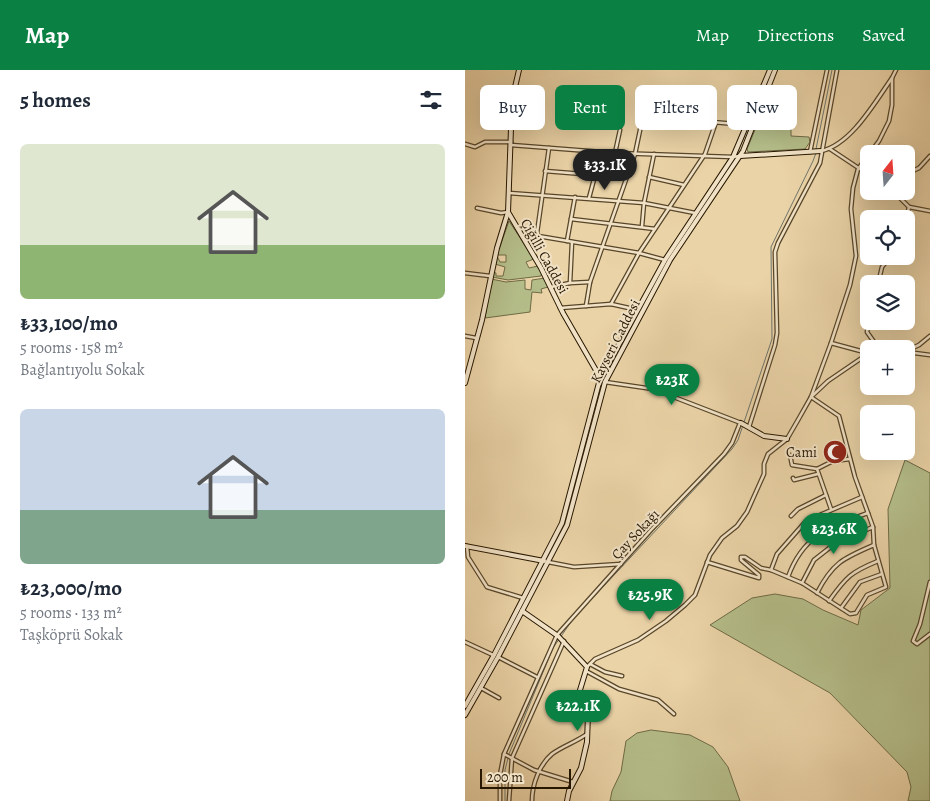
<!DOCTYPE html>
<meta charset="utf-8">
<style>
body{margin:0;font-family:Alegreya,serif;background:#f6f6f7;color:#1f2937;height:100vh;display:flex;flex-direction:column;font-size:19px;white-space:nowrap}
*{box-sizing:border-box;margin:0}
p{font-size:16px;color:#747a83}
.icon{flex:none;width:28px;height:28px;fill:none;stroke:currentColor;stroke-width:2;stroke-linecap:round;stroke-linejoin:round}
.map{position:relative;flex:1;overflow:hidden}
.panel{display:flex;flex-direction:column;background:#fff;width:465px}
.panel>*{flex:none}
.guide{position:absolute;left:15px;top:15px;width:375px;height:45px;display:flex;gap:10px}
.needle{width:32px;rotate:17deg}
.buttons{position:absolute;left:395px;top:75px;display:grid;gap:10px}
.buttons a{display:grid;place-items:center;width:55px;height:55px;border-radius:8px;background:#fff;box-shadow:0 5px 20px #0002;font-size:25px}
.scale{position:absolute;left:15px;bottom:12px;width:91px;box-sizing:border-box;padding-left:5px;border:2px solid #271701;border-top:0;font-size:14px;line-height:18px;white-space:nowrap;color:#271701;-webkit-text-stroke:4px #f1e2c6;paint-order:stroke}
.price{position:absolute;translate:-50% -42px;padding:0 11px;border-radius:18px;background:#0b8043;color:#fff;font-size:16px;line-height:32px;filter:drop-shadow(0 1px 2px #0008)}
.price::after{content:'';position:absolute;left:50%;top:30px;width:15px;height:11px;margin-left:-8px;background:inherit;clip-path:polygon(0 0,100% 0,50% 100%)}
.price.active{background:#222;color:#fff}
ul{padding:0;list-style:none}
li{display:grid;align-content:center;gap:10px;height:265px;padding:0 20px}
li span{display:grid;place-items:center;height:155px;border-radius:8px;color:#555}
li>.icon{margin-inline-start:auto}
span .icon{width:90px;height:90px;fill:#fffc;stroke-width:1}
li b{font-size:21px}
h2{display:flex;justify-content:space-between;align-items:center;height:60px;padding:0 20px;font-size:21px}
.pill{padding:0 18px;border-radius:8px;background:#fff;box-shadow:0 5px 20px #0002;font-size:18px;line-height:45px}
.pill.active{background:#0b8043;color:#fff}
header{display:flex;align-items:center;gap:30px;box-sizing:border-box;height:70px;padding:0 25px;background:#0b8043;color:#fff}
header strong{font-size:24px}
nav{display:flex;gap:28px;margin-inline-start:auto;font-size:18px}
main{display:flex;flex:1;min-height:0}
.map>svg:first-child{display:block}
</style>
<header>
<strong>Map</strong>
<nav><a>Map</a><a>Directions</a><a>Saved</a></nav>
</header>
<main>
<section class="panel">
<h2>5 homes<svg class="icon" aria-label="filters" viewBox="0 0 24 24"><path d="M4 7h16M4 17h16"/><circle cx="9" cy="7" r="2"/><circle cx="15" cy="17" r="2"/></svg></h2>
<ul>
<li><span style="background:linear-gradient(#dfe7d0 65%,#8fb573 0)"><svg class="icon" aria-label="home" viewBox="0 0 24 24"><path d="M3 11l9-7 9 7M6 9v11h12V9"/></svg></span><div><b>₺33,100/mo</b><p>5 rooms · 158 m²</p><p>Bağlantıyolu Sokak</p></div></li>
<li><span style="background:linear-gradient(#c9d6e8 65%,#7fa58c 0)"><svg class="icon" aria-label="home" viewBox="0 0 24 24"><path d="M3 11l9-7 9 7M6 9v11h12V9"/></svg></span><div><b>₺23,000/mo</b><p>5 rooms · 133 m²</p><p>Taşköprü Sokak</p></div></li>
</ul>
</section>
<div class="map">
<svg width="465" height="731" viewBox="0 0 465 731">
<rect width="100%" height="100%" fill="#ead3a7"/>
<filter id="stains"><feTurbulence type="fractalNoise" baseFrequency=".004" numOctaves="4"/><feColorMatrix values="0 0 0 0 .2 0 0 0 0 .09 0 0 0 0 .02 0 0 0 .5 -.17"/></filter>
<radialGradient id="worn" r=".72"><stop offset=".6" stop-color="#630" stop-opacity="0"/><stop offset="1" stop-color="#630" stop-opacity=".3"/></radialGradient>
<g fill="#b4bd89" stroke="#6e6a45">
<polygon points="292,55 326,57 326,66 344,67 345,72 340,79 283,82 282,79"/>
<polygon points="44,151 69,189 61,192 64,198 73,196 77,202 76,206 43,210 27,207 28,202 31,203 31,206 38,206 40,197 30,194 32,186 35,192 41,192 41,185 32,185"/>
<polygon points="80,208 83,217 76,219 77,223 67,222 65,242 20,248 26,209 41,212 60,210 60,219 66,220 67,210"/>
<polygon points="440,390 465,403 465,731 443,731 446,717 442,702 365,623 245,555 287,528 310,524 338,529 358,540 393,555 396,540 425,518 423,439"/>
<polygon points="186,660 225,665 248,677 263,697 275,731 145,731 147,721 156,702 161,671 172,663"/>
</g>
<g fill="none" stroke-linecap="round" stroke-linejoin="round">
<g stroke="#6e756c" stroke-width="1">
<polyline points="351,79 367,0"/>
<polyline points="40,731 40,700 44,684 88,578 108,549 267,379 273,370 307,269 306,177 348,91 351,83"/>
</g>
<g stroke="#58462a" stroke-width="5">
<g id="street">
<polyline points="0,74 10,77 20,72 46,72"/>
<polyline points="46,75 150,83 268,87 274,86"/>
<polyline points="84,78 72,163 73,166 174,183 200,190"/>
<polyline points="365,79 404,105"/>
<path d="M356 81C386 75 410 32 427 8L431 0"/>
<polyline points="345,82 362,0"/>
<polyline points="150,83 155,60"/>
<polyline points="80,101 130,105"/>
<polyline points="441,104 454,98 465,86"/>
<polyline points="184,107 219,115"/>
<polyline points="428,121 444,137 465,141"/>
<polyline points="44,123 179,133 230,143"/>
<polyline points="124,128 136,83"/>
<polyline points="12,138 36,143 43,142"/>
<polyline points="106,149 190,159"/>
<polyline points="441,149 444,137"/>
<polyline points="177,156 179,133 189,84"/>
<polyline points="102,171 110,127"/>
<polyline points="0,203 25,206"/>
<polyline points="105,213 107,172"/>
<polyline points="413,214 417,197 426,186"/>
<polyline points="86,217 105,213 125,212"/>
<polyline points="146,234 174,183 240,84 251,52"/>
<polyline points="121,236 125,212 170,84 178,46 282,55"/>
<polyline points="95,238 146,234 173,240"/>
<polyline points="404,250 402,262 414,279"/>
<polyline points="0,266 11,268"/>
<polyline points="366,273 403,283"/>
<polyline points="441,281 454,275 465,266"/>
<polyline points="442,282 465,285"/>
<polyline points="140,312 188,319 276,353"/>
<polyline points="284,357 310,275 312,263 310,182 313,173 355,93 372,0"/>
<polyline points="325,385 327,395 352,399"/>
<polyline points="328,408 329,410 353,404"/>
<polyline points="366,439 352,399 368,391 385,389"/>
<polyline points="326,446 333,439 361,425"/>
<polyline points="2,476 3,487 22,517 58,528"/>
<polyline points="83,492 109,497 156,494"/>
<polyline points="242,492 294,508 294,505 276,490 276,487 280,487 296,498 306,500 337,513 385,544 391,543 402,525 421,517 409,475 408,457 390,407 374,346 346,327 363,311 404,283"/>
<polyline points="306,500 312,484 341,451 397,427"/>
<path d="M323 507C338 465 364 457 403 443"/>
<polyline points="465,512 455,554 448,571 452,574 465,564"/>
<polyline points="337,513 349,490 372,472 408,457"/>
<path d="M352 523C368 492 379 488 409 475"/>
<path d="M364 531C381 507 386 502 413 491"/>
<polyline points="376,538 395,512 417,504"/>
<polyline points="0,572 28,585"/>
<polyline points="33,587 72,607"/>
<polyline points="125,594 140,602 157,606"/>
<polyline points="122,597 130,589 173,570 201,551 220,535 230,525 245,485 257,468 272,456 282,442 299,404 299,394 303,384 322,369 333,350 346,327 366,273 385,215 391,186 386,139 388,118 393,99 414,71 424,51 427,35 427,8"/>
<polyline points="121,601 154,619 193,630 209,644"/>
<polyline points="16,618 34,628"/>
<polyline points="39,684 69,700 108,712"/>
<polyline points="35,731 35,705 39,684 92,565 186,460 259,384 267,373 275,353"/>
<polyline points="44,731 47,688 99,571"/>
<path d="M67 731C67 715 74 695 87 684 98 676 111 672 122 664"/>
</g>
</g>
<g stroke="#271701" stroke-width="6">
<g id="secondary">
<polyline points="54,0 47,30 43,142 76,198 98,243 136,309"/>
<polyline points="275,86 356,81"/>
<polyline points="0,313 17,250 32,178 43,142"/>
<polyline points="276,353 299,366 322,369"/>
<polyline points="0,476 79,491"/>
<polyline points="57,541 93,566 122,597 115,620 123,644 122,672 116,698 104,721 102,731"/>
<polyline points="0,636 29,585 97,453 135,309 200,190 268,87 305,0"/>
<polyline points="0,645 33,587 102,455 140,312 205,190 278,81 310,0"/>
</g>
</g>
<use href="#street" stroke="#f1e2c6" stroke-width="2.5"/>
<use href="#secondary" stroke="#f1e2c6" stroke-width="4"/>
</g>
<defs>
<g id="mosque-disc" transform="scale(1.25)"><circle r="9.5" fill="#8f2418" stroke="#f1e2c6"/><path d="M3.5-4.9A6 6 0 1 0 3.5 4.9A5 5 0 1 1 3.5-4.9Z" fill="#fff"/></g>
</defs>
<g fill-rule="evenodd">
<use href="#mosque-disc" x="370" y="382"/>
</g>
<g text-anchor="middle" stroke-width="4" stroke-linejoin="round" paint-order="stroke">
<g font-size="14" fill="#271701" stroke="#f1e2c6">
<text transform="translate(80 186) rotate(61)" y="5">Çiğilli Caddesi</text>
<text transform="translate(150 271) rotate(-63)" y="5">Kayseri Caddesi</text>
<text transform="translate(170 464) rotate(-47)" y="5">Çay Sokağı</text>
</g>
<g font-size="14" fill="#271701" stroke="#f1e2c6" text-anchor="end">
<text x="352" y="387">Cami</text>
</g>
</g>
<rect width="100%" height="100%" filter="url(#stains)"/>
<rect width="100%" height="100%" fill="url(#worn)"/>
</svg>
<div class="buttons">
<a><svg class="needle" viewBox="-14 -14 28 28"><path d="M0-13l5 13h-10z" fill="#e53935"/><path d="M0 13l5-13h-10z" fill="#747a83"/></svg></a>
<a><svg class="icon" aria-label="locate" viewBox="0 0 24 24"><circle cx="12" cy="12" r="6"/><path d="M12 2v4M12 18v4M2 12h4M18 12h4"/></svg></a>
<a><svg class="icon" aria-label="layers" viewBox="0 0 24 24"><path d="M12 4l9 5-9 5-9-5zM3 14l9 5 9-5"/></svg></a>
<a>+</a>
<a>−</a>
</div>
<div class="scale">200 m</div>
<b class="price active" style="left:140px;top:121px">₺33.1K</b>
<b class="price" style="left:207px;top:336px">₺23K</b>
<b class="price" style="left:369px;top:485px">₺23.6K</b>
<b class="price" style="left:185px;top:551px">₺25.9K</b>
<b class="price" style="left:113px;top:662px">₺22.1K</b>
<div class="guide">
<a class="pill">Buy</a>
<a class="pill active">Rent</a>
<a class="pill">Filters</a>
<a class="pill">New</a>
</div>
</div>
</main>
